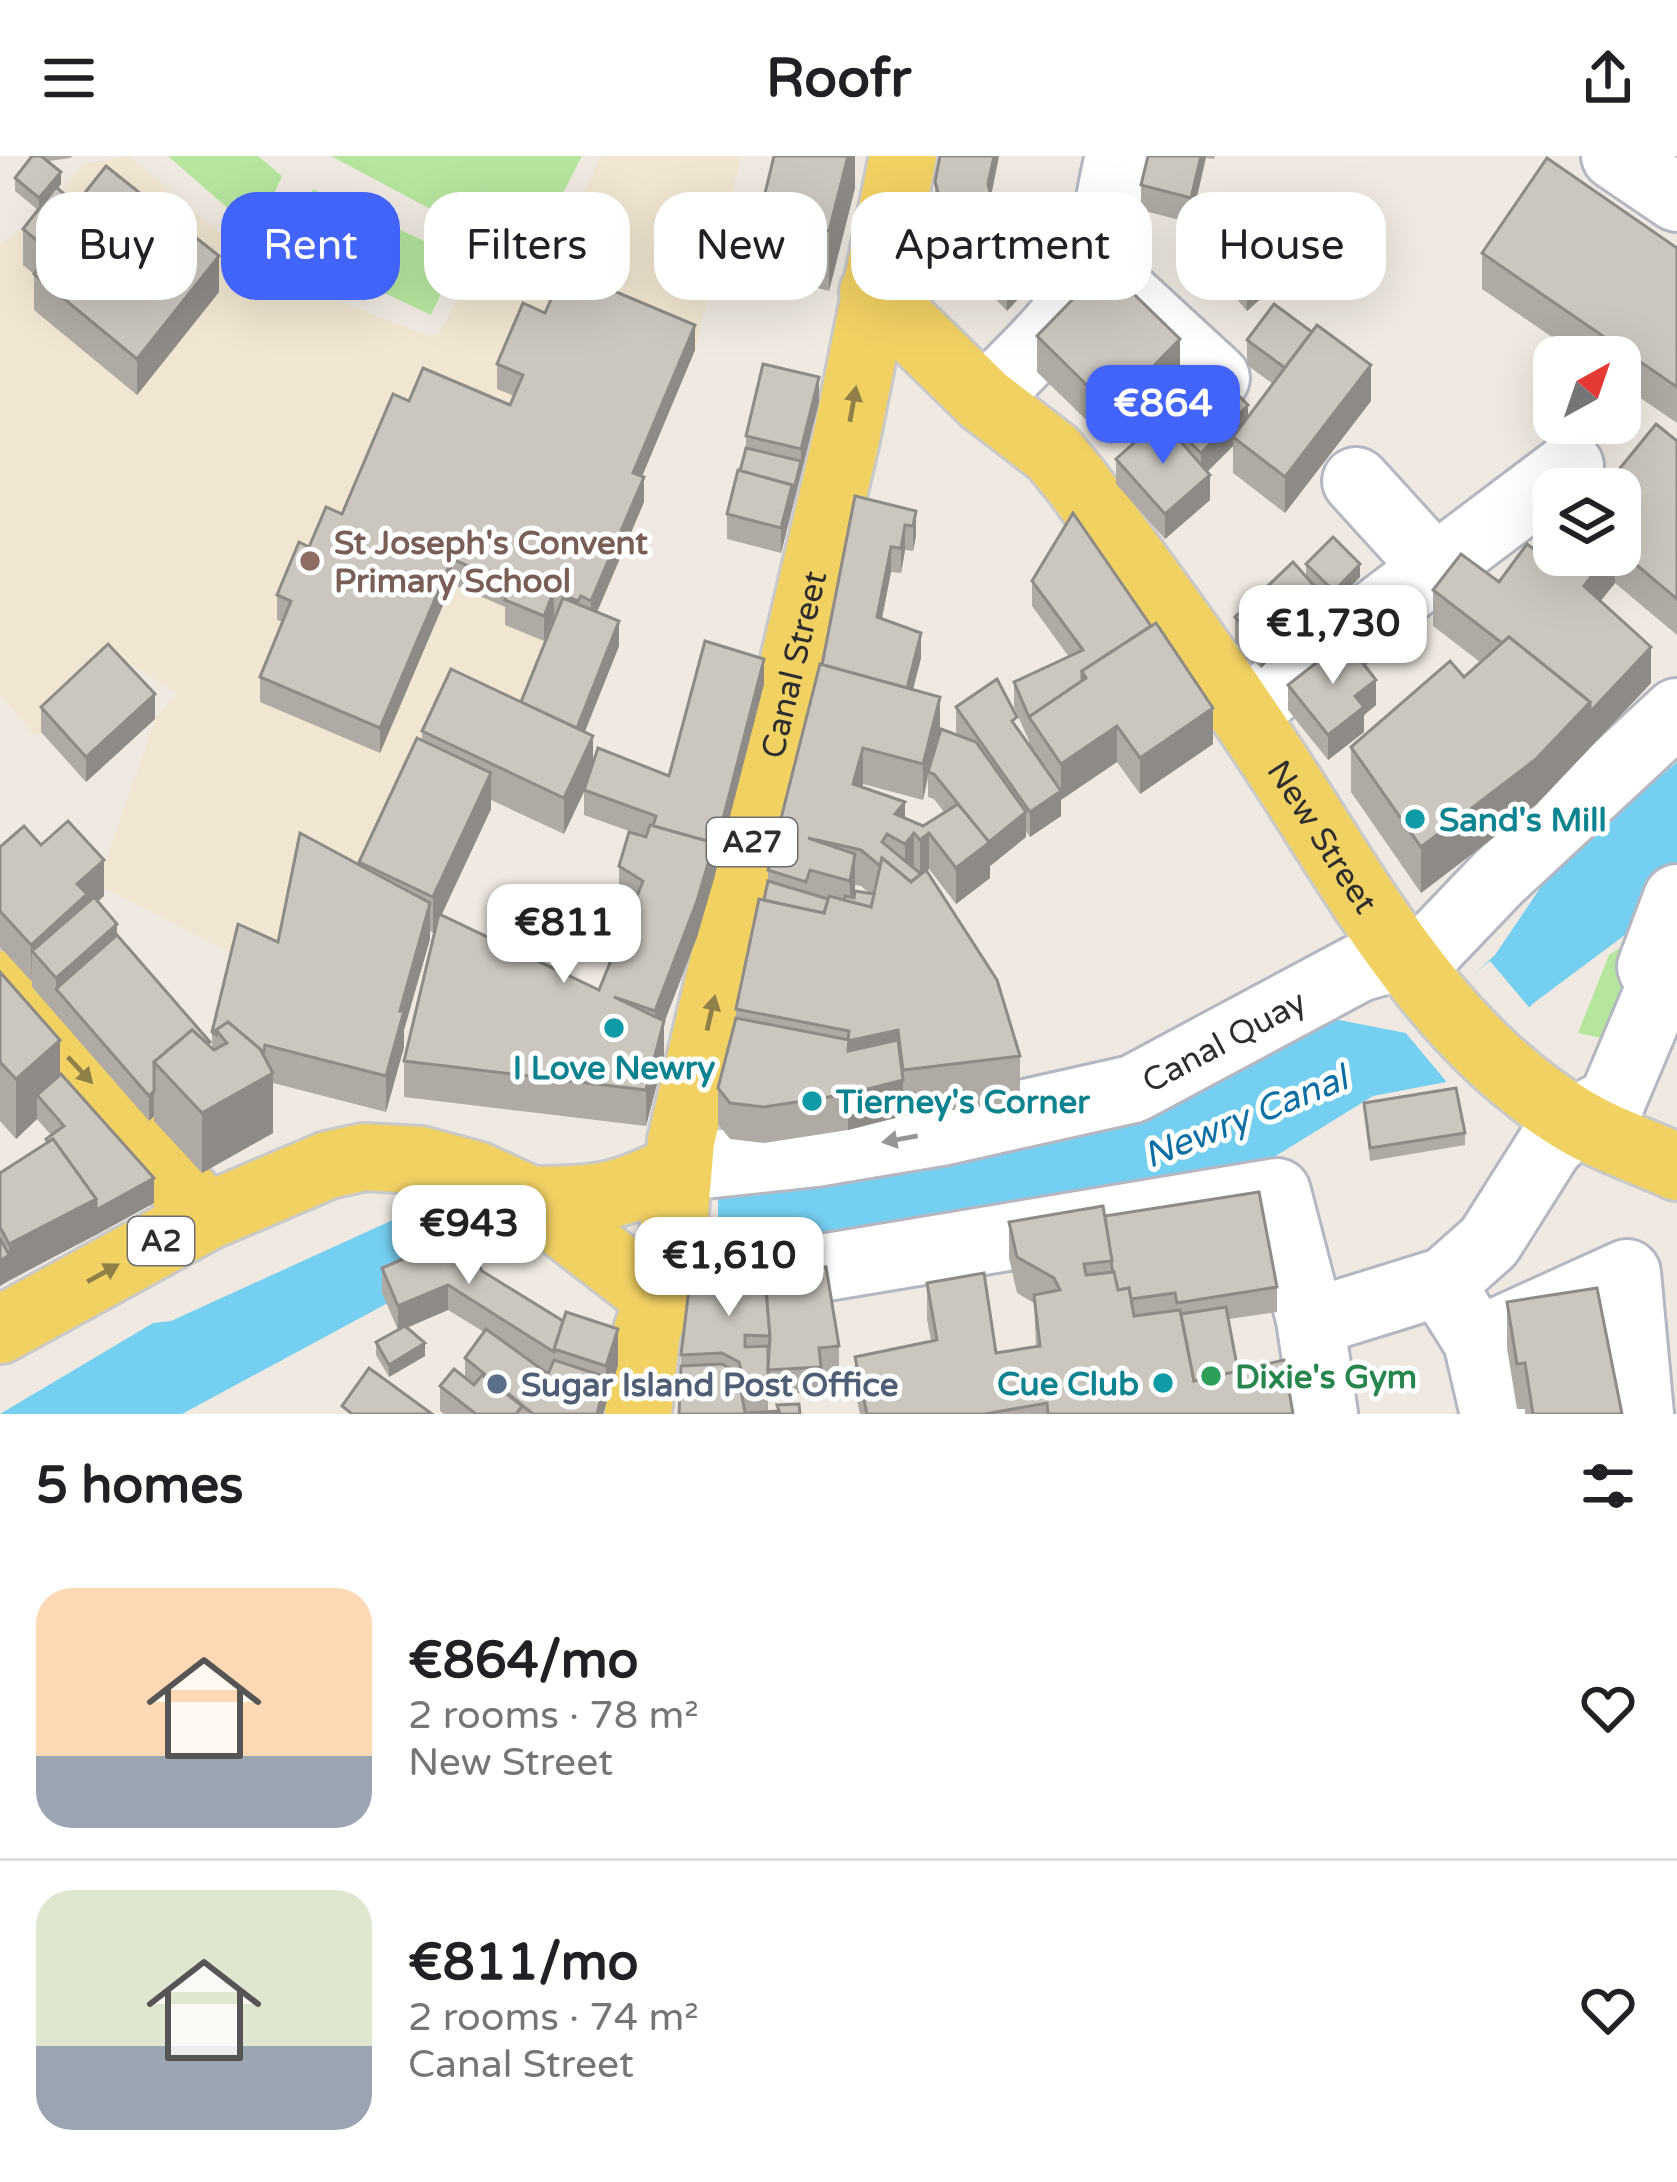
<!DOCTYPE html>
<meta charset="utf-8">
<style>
body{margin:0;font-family:"Varela Round",sans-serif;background:#f2f2f2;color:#202124;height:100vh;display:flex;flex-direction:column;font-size:45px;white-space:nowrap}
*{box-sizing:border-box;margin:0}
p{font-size:39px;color:#757577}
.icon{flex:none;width:66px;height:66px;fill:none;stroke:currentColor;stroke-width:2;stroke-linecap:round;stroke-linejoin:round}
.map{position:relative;height:1258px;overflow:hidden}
.side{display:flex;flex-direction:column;background:#fff;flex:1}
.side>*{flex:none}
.guide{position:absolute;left:36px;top:36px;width:1605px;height:108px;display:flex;gap:24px}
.needle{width:78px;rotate:40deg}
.buttons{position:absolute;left:1533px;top:180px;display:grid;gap:24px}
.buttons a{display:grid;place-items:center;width:108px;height:108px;border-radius:24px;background:#fff;box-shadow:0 12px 48px #0002;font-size:60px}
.price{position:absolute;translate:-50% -102px;padding:0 27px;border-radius:24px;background:#fff;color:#222;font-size:39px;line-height:78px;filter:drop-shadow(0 3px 6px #0008)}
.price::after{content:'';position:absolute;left:50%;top:72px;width:36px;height:27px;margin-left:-18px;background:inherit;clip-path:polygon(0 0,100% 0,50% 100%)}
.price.selected{background:#4264fb;color:#fff}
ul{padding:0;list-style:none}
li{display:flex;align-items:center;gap:36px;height:300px;padding:0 36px}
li+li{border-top:3px solid #e0e0e0}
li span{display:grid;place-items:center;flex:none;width:336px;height:240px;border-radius:36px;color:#555}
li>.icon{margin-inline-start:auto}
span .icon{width:144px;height:144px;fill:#fffc;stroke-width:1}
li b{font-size:51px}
h2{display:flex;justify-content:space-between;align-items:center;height:144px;padding:0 36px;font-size:51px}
.tag{padding:0 42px;border-radius:36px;background:#fff;box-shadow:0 12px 48px #0002;font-size:42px;line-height:108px}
.tag.selected{background:#4264fb;color:#fff}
header{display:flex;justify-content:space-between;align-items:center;height:156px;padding:0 36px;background:#fff;font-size:54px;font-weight:700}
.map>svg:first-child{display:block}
</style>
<header><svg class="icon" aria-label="menu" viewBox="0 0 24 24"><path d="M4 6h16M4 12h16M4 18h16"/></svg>Roofr<svg class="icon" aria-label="share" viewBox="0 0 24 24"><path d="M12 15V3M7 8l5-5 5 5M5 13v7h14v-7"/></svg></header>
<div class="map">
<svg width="1677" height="1258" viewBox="0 0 1677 1258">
<rect width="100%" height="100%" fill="#efe9e1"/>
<polygon fill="#f0e6d1" points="129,0 244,97 244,114 262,127 279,122 431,181 439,178 473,113 480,112 522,134 540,127 601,0 741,0 695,194 633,341 645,346 592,470 515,576 348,739 278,822 98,728 155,563 177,537 122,503 36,581 0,538 0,89 42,60 82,9"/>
<g fill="#b6e59e">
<polygon points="168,0 258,0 282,20 256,77"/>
<polygon points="331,0 582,0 528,105"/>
<polygon points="313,33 458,101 431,159 287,91"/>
<polygon points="1650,772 1606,883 1578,877 1609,799"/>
</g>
<polygon fill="#75cff0" points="1677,606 1677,772 1649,761 1535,846 1446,926 1373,940 1253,1014 941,1078 476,1120 386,1148 182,1258 0,1258 153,1167 171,1165 395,1063 718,1029 1120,961 1225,923 1334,863 1411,878 1495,799 1555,710"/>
<g fill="#efe9e1">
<polygon points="1490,805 1533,856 1450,930 1405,876"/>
<polygon points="693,1026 718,1026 718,1083 726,1108 476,1126 398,1058"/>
</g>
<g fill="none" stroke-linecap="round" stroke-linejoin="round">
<g stroke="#b4b7c1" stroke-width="72">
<g id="minor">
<polyline points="1615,0 1677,42"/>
<polyline points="1114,128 1216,222"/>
<path d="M984 244C1021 204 1072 163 1092 111 1106 77 1110 36 1119 0"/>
<polyline points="1356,325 1437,414"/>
<polyline points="1243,557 1570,310"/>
<polyline points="1677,742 1651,811 1660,831 1677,809"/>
<path id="s1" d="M676 1012 816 997 941 976 1133 933 1359 812 1432 791 1498 722 1677 556"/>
<polyline points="677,1136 1277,1036 1310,1163 1324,1258"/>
<polyline points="1455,1150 1477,1185 1494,1258"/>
<polyline points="1310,1163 1329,1161 1445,1125 1489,1086 1549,991 1574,965 1612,945 1660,831 1677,838"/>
<polyline points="1477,1185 1627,1117 1640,1258"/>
</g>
</g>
<g stroke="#c9c9c9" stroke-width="72">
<g id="major">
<path id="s2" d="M873 136 984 244 1053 297 1076 325C1140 413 1206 501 1266 592 1355 725 1429 874 1569 961 1602 982 1642 995 1677 1011"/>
<polyline points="0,828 112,948 206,1061"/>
<path d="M531 1044C595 1043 619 1043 676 1012"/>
<polyline points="0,1174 206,1061 328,1009 364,1001 420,1004 476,1019 531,1044 658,1142"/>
<path id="s3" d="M638 1258 647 1175 670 1116 681 985 846 283 903 0"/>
</g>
</g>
<use href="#minor" stroke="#fff" stroke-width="66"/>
<use href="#major" stroke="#f2d163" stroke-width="66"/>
</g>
<g fill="#afaba4" fill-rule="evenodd">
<polygon points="31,0 72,0 71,2 48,5 61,28 57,33 76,48 219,136 137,239 34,154 34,118 23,109 23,73 38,54 15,35 15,22"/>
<polygon points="855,0 855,32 829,135 760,117 760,58"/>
<polygon points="999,0 991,41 1042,118 1007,155 947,92 935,51 935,26"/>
<polygon points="1148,0 1215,0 1214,3 1206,2 1191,67 1141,54 1141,29"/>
<polygon points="1677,92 1677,267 1620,228 1620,201 1581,201 1482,133 1482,97"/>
<polygon points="1221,113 1278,127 1247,155 1221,125"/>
<path d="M545 157 695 194 642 320 644 346 597 456 619 490 585 576 593 606 669 620 764 528 697 781 664 867V901L646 970 404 941V905L436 772 433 777 430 775V783L404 874V891L386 956 273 927V977L202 1017 154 965V960L149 965 32 831V824L31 825 0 791V691L41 689 104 740 97 746 117 779 212 892V876L278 786 359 709V706L422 585V575L521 546 555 461 544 485 505 469V451L452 428 380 597 260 546V521L283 466 277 464V439L309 391 342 358 409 245 510 249 514 240 497 233V208ZM584 636V659L646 681 619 710V746L632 754 599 834 441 760 491 653V644L564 678Z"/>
<polygon points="1037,180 1180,219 1111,288 1037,216"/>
<polygon points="1247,184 1371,245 1285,357 1233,317 1233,290 1207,316 1210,344 1165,383 1116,328 1116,303 1171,275 1171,267 1248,260 1273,228 1247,209"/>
<polygon points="819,246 781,397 727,383 727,358 740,315 746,292 746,280"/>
<polygon points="1677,285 1677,479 1615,427 1600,445 1651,527 1536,649 1421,737 1351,636 1351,591 1464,521 1480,506 1433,470 1433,434 1499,426 1554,399 1620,399 1620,333"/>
<path d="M855 340 916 355V380L913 395 905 394 901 417 891 416 882 463 921 502 913 534 940 576 958 580 956 576V551L1017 572 1029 589V585L1014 551V526L1069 501 1032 450V425L1213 588 1140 638 1117 606 1061 643V660L1030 681 1026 675V681L990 710V722L956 748 929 713 927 715 1020 900V946L903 960 848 974 764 987 730 983 718 968V932L736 862V853L768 725V714L822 509ZM928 623V641L934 643 944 656 923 670 905 662 862 631 863 628 923 644ZM855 729 861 730 869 737 854 742Z"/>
<polygon points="1306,408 1360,421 1334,448 1310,424 1317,458 1261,512 1235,486 1235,461 1306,421"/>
<polygon points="1288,529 1376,549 1364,559 1364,576 1328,604 1288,554"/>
<polygon points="41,551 155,563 86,626 41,576"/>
<polygon points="0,816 60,918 154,1047 0,1130 0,1017 46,988 46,983 51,979 37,963 16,983 0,965"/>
<polygon points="1364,947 1465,977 1465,989 1370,1005"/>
<polygon points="1105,1060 1277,1131 1277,1156 1229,1163 1238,1215 1293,1258 860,1258 855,1237 855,1201 931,1185 927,1163 927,1127 996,1197 1036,1190 1034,1147 1017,1137 1009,1102 1009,1066"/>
<polygon points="382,1112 482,1115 618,1209 603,1258 444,1258 440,1255 440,1230 465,1222 465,1202 484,1176 448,1154 407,1172 425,1200 389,1221 376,1199 376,1186 398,1174 382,1137"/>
<polygon points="765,1120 839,1190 839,1215 821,1216 821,1236 768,1239 768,1256 777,1256 777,1249 800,1258 679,1258 681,1199"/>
<polygon points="1507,1146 1622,1258 1525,1258 1525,1253 1517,1253 1507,1192"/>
</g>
<g fill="#8e8b86">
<polygon points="848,0 855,0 855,32 829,135 829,75"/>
<polygon points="994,0 999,0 988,53 988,28"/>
<polygon points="1201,0 1206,0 1191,67 1191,42"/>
<polygon points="61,16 61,28 39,55 39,42"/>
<polygon points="1042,93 1042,118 1007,155 1007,130"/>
<polygon points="219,100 219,136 137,239 137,203"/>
<polygon points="1278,114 1278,127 1247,155 1247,142"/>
<polygon points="695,169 695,194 633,342 633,317"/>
<polygon points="1180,183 1180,219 1111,288 1111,253"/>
<polygon points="1371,209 1371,245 1285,357 1285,321"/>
<polygon points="819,221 819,246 781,397 781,372 792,329 801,305 801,293"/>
<polygon points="1248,249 1248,274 1233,281 1233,290 1201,322 1201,297"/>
<polygon points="1210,319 1210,344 1165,383 1165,358"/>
<polygon points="644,321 644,346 591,470 591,445"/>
<polygon points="916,355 916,380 913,395 913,370"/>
<polygon points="905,369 905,394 901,417 901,392"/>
<polygon points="891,391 891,416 877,486 877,461"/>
<polygon points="1608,399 1615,399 1615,427 1584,466 1584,430"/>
<polygon points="452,403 452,428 380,597 380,572"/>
<polygon points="1360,408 1360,421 1334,448 1334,435"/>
<polygon points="1317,433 1317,458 1261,512 1261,487"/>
<polygon points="554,435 554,460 544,485 544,460"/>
<polygon points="619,465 619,490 576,597 576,572"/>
<polygon points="921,477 921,502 904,567 904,542"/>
<polygon points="1651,491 1651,527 1590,592 1536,649 1421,737 1421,691 1590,546"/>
<polygon points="764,503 764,528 714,723 697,781 664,867 664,901 646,970 646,934 655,891 655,855"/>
<polygon points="1376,524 1376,549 1364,559 1364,576 1328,604 1328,579 1355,540"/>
<polygon points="155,538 155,563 86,626 86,601"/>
<polygon points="940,541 940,577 928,616 923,644 923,608"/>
<polygon points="1213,552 1213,588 1140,638 1140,602"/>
<polygon points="1117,570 1117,606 1061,644 1061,608"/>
<polygon points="593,580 593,616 564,678 564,642"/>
<polygon points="863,592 863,628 853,664 853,628"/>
<polygon points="491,617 491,653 433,777 433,741"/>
<polygon points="1061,635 1061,660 1030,681 1030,656"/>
<polygon points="905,646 905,682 895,658"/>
<polygon points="1026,656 1026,681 990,710 990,722 956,748 956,712"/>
<polygon points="914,677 914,713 905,724 905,688"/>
<polygon points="929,677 929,713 920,720 920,684"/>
<polygon points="855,698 855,734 850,761 850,725"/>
<polygon points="104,704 104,740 87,755 32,795 31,825 31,789 77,728"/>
<polygon points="430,747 430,783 404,874 404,891 386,956 386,920 400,855"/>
<polygon points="117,768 117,804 56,833 56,822"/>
<polygon points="898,874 898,919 848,931 848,885"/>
<polygon points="60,884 60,943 37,939 37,963 16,983 16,923"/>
<polygon points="265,889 265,922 273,917 273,977 202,1017 202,957"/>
<polygon points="903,924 903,960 848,974 848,938"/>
<polygon points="154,935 154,960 149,965 149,940"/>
<polygon points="154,1022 154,1047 96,1079 96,1054"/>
<polygon points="96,1043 96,1079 9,1124 9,1088"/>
<polygon points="9,1099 9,1124 0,1130 0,1105"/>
<polygon points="448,1129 448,1154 398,1175 398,1150"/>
<polygon points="618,1173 618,1209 603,1258 597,1258 606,1221 606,1210"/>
<polygon points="425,1187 425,1200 389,1221 389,1209"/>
</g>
<g fill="#cbc7bf" stroke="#8e8b86" stroke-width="3">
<polygon points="32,0 41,0 61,16 39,42 15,22"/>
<polygon points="774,0 848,0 829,75 760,58"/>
<polygon points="940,0 994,0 988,28 991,41 1003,57 1042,93 1007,130 947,67 935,26"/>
<polygon points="1148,0 1201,0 1191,42 1141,29"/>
<polygon points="1547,2 1677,92 1677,231 1482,97"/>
<polygon points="106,10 219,100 137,203 34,118 52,97 23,73 56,31 76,48"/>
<polygon points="1252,84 1278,114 1247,142 1221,113"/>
<polygon points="1105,110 1180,183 1111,253 1037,180"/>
<polygon points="564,114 695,169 633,317 644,321 591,445 581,440 578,445 554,435 544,460 505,444 511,428 452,403 380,572 260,521 291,445 277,439 299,386 309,391 326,351 342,358 393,238 409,245 423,212 510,249 523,219 497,208 523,147 545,157"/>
<polygon points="1274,148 1312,176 1285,212 1247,184"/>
<polygon points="1317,169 1371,209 1285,321 1233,281"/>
<polygon points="763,208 819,221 801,293 746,280"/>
<polygon points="1219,220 1248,249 1201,297 1171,267"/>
<polygon points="1161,263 1210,319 1165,358 1116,303"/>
<polygon points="1656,268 1677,285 1677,443 1620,395 1620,333 1603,333"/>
<polygon points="746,292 801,305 792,341 792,329 740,315"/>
<polygon points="738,314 792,329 781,372 727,358"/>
<polygon points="855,340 916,355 913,370 905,369 901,392 891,391 877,461 921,477 907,532 822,509"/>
<polygon points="1073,357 1151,470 1082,515 1082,525 1029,561 1014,526 1083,494 1032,425"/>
<polygon points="1333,381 1360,408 1334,435 1306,408"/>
<polygon points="1527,388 1547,403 1554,394 1554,399 1608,399 1584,430 1651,491 1590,556 1590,546 1509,481 1502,487 1433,434 1461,398 1499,426"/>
<polygon points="1293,406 1317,433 1261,487 1235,461"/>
<polygon points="563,442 619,465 577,572 521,546"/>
<polygon points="1156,467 1213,552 1140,602 1117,570 1061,608 1029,561 1086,522 1082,515"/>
<polygon points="1509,481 1590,546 1536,603 1421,691 1351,591 1450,505 1464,521"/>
<polygon points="1345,484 1376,524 1355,540 1364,551 1328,579 1288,529"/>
<polygon points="705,485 764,503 714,698 714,687 653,670 656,660 584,634 598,592 669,620"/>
<polygon points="108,488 155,538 86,601 41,551"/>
<polygon points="820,508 940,541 923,608 863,592 853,628 905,646 895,658 923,670 958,648 990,686 956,712 929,677 920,684 914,677 905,688 887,678 882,686 921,718 911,726 882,702 880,710 861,694 808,682 855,698 850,725 810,714 806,726 768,714"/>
<polygon points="451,513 593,580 564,642 422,575"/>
<polygon points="997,523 1017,561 1012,565 1061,635 1030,656 956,551"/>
<polygon points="941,573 976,586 1026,656 989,686 934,618 928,616"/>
<polygon points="417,582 491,617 433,741 359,706"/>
<polygon points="68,665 104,704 77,728 87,738 31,789 0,755 0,691 24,670 41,689"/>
<polygon points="650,669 714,687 697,745 655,855 614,841 664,865 646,934 404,905 439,758 599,834 643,725 619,710 629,676 646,681"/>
<polygon points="300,677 430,747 400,855 404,855 386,920 265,889 263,899 260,893 228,866 216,874 216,879 212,876 238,768 278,786"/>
<polygon points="882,702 911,726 926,714 997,824 1020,900 903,914 898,874 848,885 849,875 736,853 759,743 824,757 829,740 871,751"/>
<polygon points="768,725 828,743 824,757 764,744"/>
<polygon points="855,735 874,738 871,751 844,744 845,740 854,742"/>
<polygon points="94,741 117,768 56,822 32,795"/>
<polygon points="117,779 210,886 208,888 192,874 154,906 154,935 149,940 56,833"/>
<polygon points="0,816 60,884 16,923 0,906"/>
<polygon points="736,862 849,884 848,895 898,884 903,924 848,938 764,951 730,947 718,932"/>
<polygon points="228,866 260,893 273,917 202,957 154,906 192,874 214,894 227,887 216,874"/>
<polygon points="61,918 154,1022 96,1054 96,1043 53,983 48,986 46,983 64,970 37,939"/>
<polygon points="1456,932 1465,977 1370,992 1364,947"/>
<polygon points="53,983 96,1043 9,1088 0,1071 0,1017"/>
<polygon points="1259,1036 1277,1131 1177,1147 1175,1137 1131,1143 1129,1132 1118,1134 1112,1112 1105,1060"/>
<polygon points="1103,1050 1112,1105 1084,1108 1086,1119 1114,1116 1118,1134 1129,1132 1134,1160 1180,1154 1194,1225 1284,1204 1293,1258 1048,1258 1047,1247 985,1258 867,1258 855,1201 937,1184 927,1127 984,1117 996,1197 1040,1190 1034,1139 1060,1134 1054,1122 1017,1101 1009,1066"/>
<polygon points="465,1076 482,1115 563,1165 554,1196 448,1129 398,1150 382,1112"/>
<polygon points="0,1082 9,1099 0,1105"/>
<polygon points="764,1110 770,1180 745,1179 745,1191 768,1190 768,1222 743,1222 739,1206 722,1197 681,1199 690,1124"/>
<polygon points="826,1111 839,1190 819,1192 821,1211 768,1214 770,1180 765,1120"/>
<polygon points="1597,1132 1622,1258 1533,1258 1525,1207 1517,1208 1507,1146"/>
<polygon points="1226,1151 1238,1215 1194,1225 1181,1158"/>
<polygon points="566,1156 618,1173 606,1210 554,1193"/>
<polygon points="405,1170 425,1187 389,1209 376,1186"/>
<polygon points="486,1173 548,1218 554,1204 606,1221 597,1258 533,1258 465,1202"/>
<polygon points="722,1208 738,1217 745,1257 779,1255 777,1249 799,1248 800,1258 679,1258 681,1210"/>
<polygon points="369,1212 432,1258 352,1258 342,1250"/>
<polygon points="454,1213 474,1229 482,1219 522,1250 516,1258 476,1258 440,1230"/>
</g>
<defs><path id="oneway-solid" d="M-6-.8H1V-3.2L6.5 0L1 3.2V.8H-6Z" transform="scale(3)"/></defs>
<g fill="#908048">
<use href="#oneway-solid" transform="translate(853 248) rotate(-80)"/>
<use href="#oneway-solid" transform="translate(711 857) rotate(-77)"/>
<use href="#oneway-solid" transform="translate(80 914) rotate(47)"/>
<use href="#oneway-solid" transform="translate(103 1117) rotate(-29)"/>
</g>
<use fill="#969696" href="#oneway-solid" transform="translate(900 983) rotate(170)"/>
<circle fill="#8d6e63" stroke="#fff" stroke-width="4.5" cx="310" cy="405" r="12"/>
<g fill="#0f9aa8" stroke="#fff" stroke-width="4.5">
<circle cx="1415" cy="663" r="12"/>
<circle cx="614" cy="872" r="12"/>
<circle cx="812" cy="945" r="12"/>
<circle cx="1163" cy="1227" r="12"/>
</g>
<circle fill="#2e9e5b" stroke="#fff" stroke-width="4.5" cx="1211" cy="1220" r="12"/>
<circle fill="#5c6f8a" stroke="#fff" stroke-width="4.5" cx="497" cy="1228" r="12"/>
<g text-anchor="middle" stroke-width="10" stroke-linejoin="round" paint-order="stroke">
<g fill="#fff" stroke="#6d6d6d" stroke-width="3">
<rect x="707" y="662" width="90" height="48" rx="9"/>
<rect x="128" y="1061" width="66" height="48" rx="9"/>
</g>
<g font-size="30" font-weight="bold" fill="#2e2e2e">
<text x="752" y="696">A27</text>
<text x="161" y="1095">A2</text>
</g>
<g font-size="33" font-weight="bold" fill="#785e54" stroke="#fff" text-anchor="start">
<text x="334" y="398">St Joseph's Convent<tspan x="334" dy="38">Primary School</tspan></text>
</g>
<g font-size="33" fill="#2e2e2e" stroke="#fff">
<text dy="12" stroke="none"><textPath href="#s3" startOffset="768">Canal Street</textPath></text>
<text dy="12" stroke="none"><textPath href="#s2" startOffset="711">New Street</textPath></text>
<text dy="12" stroke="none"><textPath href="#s1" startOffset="567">Canal Quay</textPath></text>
</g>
<g font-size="33" font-weight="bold" fill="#0d838f" stroke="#fff" text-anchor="start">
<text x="1439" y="675">Sand's Mill</text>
<text x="614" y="923" text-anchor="middle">I Love Newry</text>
<text x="836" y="957">Tierney's Corner</text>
<text x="1139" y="1239" text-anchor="end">Cue Club</text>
</g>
<g font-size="33" font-weight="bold" fill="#27864d" stroke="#fff" text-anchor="start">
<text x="1235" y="1232">Dixie's Gym</text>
</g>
<g font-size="33" font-weight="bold" fill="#4e5e75" stroke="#fff" text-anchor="start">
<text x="521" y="1240">Sugar Island Post Office</text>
</g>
<g font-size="36" font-style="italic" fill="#0d6fa3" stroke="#fff">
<text transform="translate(1245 960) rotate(-22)" y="13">Newry Canal</text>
</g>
</g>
</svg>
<div class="buttons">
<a><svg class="needle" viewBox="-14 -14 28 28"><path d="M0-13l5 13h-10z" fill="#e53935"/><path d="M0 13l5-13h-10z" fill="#757577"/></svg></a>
<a><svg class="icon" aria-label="layers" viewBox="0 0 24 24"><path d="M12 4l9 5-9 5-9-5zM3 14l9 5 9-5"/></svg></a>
</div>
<b class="price selected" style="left:1163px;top:311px">€864</b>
<b class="price" style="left:1333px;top:531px">€1,730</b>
<b class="price" style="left:564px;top:830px">€811</b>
<b class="price" style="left:469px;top:1131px">€943</b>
<b class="price" style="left:729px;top:1163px">€1,610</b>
<div class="guide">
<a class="tag">Buy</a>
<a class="tag selected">Rent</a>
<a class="tag">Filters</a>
<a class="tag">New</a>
<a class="tag">Apartment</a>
<a class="tag">House</a>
</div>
</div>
<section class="side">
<h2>5 homes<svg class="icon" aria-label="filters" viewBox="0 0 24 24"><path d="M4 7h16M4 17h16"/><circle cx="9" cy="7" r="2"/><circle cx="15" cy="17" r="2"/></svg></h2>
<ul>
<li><span style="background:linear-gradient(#ffd9b3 70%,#9aa5b1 0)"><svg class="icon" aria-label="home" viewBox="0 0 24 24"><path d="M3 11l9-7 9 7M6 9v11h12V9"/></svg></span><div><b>€864/mo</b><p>2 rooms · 78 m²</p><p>New Street</p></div><svg class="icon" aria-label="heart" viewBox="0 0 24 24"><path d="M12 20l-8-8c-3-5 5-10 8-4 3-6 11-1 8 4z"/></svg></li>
<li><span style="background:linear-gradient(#dfe7d0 65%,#9aa5b1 0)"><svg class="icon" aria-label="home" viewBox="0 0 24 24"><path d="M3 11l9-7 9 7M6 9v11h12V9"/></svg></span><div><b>€811/mo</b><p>2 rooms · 74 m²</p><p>Canal Street</p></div><svg class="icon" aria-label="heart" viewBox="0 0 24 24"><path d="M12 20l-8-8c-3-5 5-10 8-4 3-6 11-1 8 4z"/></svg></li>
</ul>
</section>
